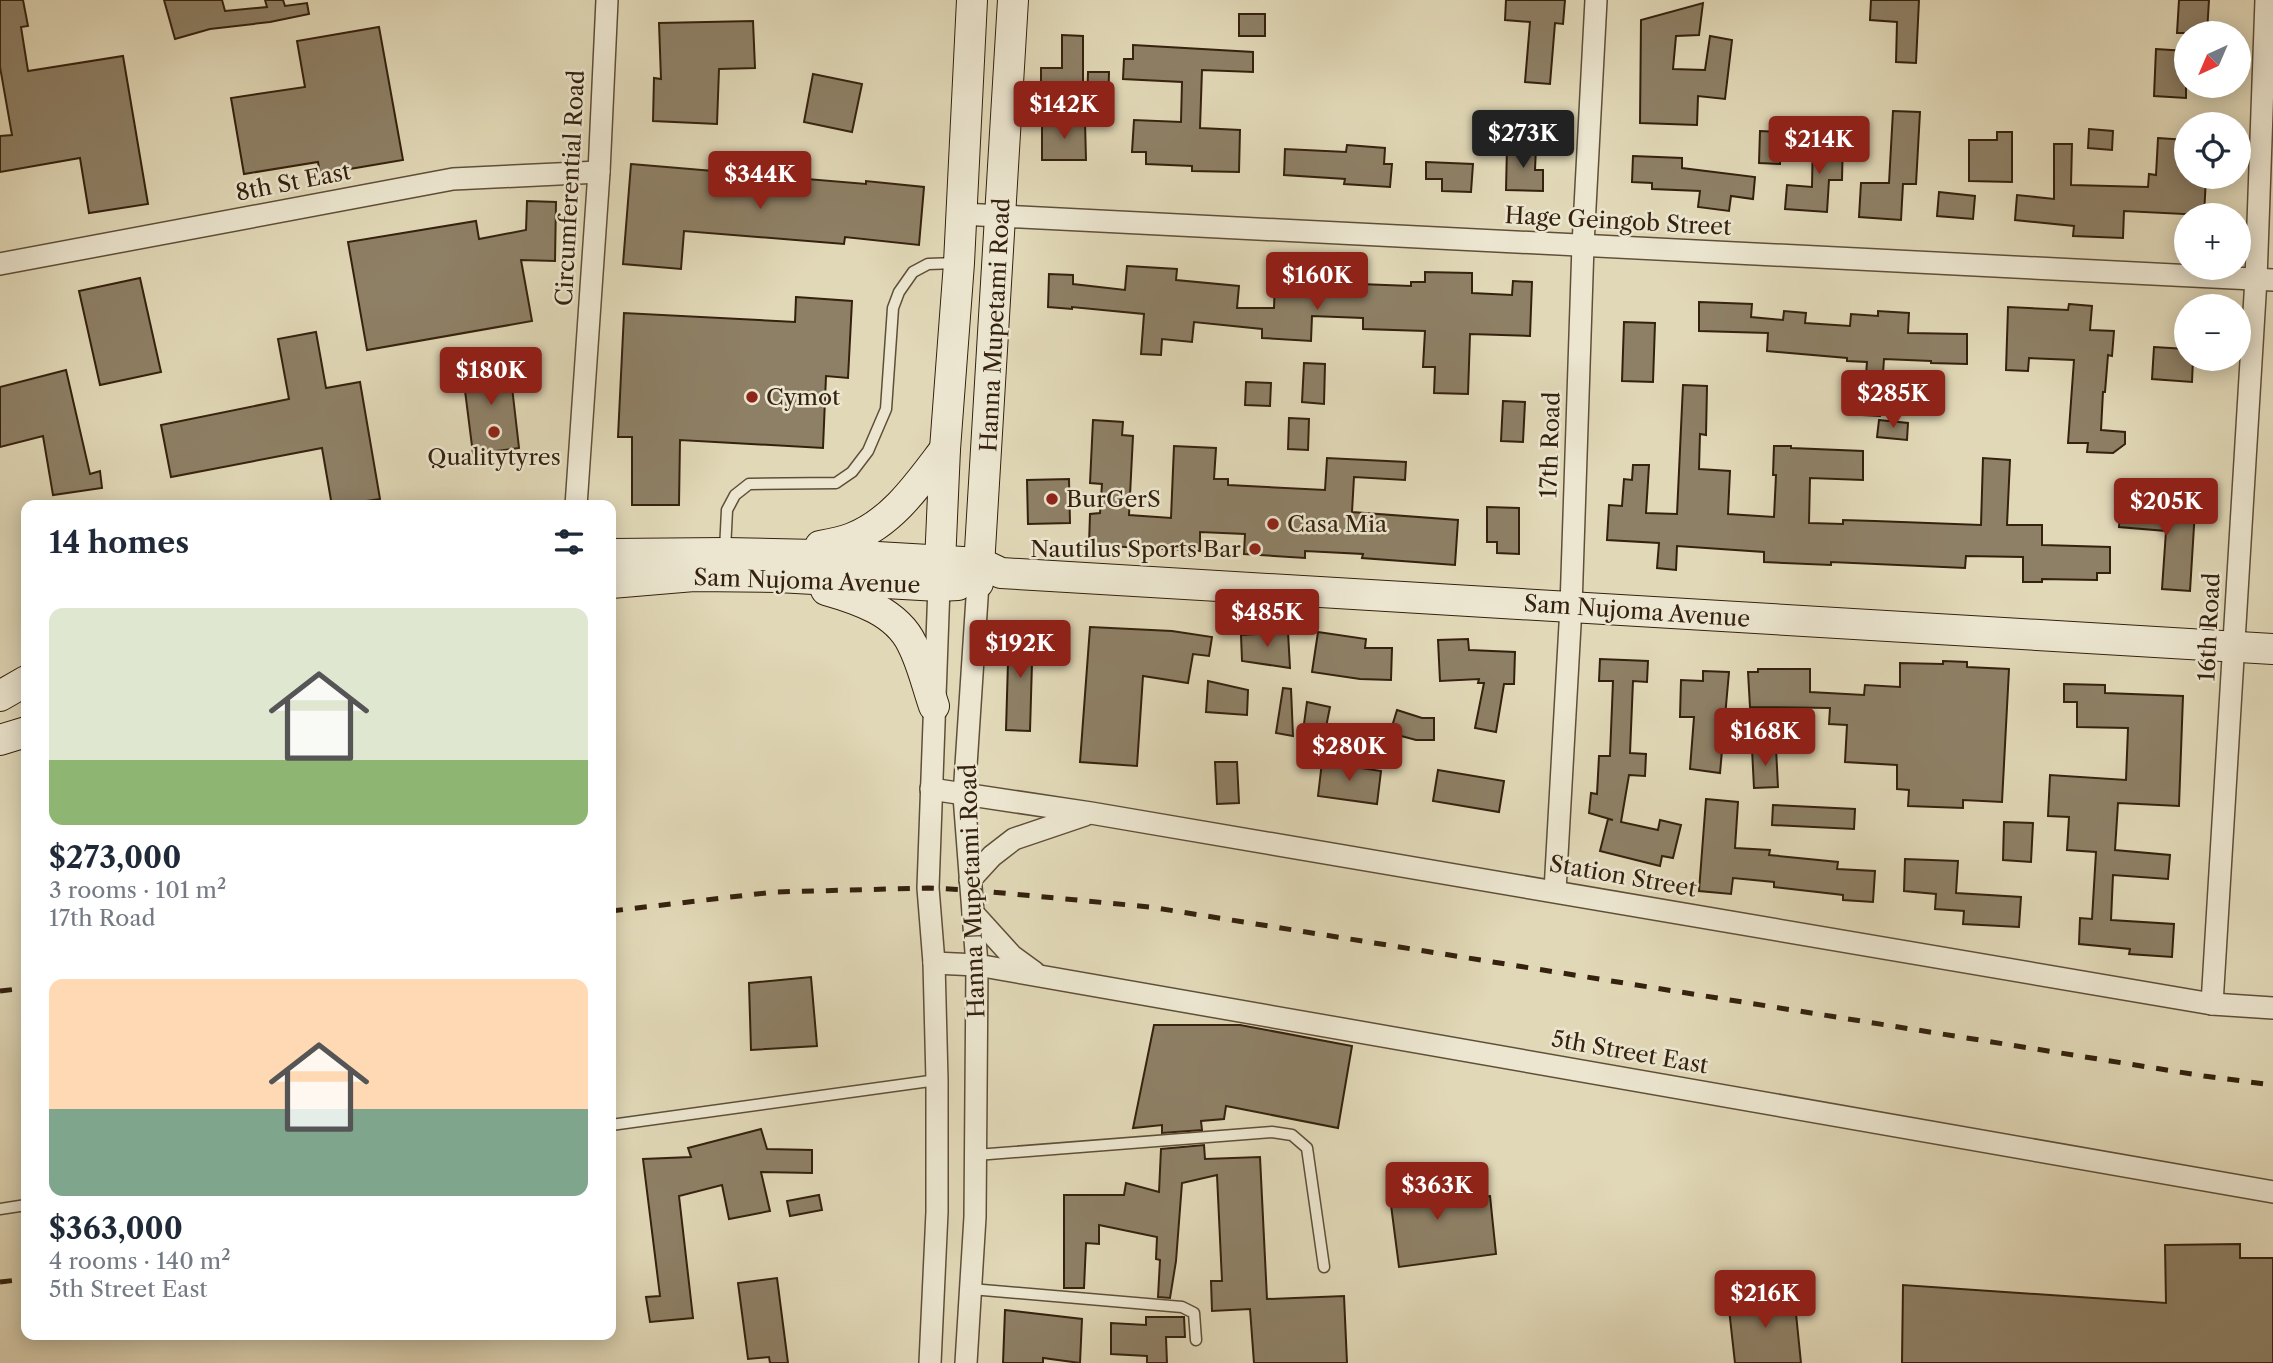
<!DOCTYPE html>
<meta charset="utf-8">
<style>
body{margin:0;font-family:"Libre Caslon Text",serif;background:#f6f6f7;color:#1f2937;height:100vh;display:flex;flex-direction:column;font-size:26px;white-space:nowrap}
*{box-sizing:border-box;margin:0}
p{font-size:23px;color:#747a83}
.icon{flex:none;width:38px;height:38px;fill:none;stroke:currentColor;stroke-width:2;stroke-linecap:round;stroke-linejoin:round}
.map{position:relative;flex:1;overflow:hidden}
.sheet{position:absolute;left:21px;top:500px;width:595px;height:840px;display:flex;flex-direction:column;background:#fff;border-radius:14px;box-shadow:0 4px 18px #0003}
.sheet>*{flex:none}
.needle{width:46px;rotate:224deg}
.buttons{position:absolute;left:2174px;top:21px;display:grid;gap:14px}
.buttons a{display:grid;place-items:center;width:77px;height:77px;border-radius:50%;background:#fff;box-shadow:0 4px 18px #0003;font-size:35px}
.price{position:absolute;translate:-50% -60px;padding:0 16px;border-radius:7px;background:#8f2418;color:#fff;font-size:23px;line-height:46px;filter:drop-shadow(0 2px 4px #0008)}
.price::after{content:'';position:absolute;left:50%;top:42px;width:21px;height:16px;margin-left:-10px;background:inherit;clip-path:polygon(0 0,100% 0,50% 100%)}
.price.on{background:#222;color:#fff}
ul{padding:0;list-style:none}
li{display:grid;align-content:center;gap:14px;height:371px;padding:0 28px}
li span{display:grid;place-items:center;height:217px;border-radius:14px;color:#555}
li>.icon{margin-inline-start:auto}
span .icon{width:126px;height:126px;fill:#fffc;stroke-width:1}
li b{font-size:30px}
h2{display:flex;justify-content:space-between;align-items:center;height:84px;padding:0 28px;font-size:30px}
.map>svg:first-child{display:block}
</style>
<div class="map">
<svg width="2273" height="1363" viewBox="0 0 2273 1363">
<rect width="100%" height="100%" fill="#e1d8b7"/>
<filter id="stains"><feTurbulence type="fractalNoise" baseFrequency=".00286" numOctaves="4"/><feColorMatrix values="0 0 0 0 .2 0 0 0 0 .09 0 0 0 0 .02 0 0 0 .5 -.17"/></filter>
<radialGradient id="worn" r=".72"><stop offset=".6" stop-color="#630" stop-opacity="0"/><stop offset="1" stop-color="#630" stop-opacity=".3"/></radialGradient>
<g fill="#8e8066" stroke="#34210e" stroke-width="2">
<polygon points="0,0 23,0 28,26 21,27 28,71 123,56 148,204 89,213 80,158 0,172 0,136 12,135 0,67"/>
<polygon points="164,0 222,0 225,11 267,7 265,0 283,0 285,6 307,3 309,14 270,22 210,29 175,39"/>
<polygon points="1506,0 1565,0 1563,24 1555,23 1550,84 1525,82 1530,22 1505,20"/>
<polygon points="1871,0 1919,0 1916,63 1896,62 1897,22 1870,20"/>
<polygon points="2179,0 2209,0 2207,33 2177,33"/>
<polygon points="1703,3 1699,35 1676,36 1673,69 1705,70 1710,36 1732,40 1725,99 1698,96 1697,125 1640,123 1641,20"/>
<rect x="1239" y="14" width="26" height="22"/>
<polygon points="753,21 755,68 719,69 717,124 653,121 654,78 661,79 659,23"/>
<polygon points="379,27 403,160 320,174 318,162 244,174 231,98 305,87 297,41"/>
<polygon points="1062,35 1083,36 1083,85 1041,84 1041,68 1062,68"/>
<polygon points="1133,45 1253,52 1253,72 1202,70 1200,128 1240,130 1239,172 1192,171 1192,166 1146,164 1146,152 1132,152 1134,120 1181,122 1182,82 1123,79 1124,59 1133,59"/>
<polygon points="2156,49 2186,51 2186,98 2154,96"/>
<polygon points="1088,72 1109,72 1108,112 1087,112"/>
<polygon points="813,74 862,84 852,132 804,122"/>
<polygon points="1893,111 1920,112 1916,184 1903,184 1901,220 1859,217 1861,183 1889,183"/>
<polygon points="1085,121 1086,160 1042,160 1042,122"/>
<polygon points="2089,129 2113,131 2112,150 2088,148"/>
<polygon points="1760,131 1780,132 1780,164 1759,163"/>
<polygon points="1997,132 2012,132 2012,182 1969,181 1969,140 1997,140"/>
<polygon points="1813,136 1843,137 1842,180 1829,180 1827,212 1785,209 1787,185 1812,187"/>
<polygon points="2158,138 2186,140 2186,177 2206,178 2204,215 2124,211 2123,238 2073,236 2074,226 2015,220 2017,195 2054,199 2054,144 2072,144 2071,185 2148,187 2149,174 2156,175"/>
<polygon points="1347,145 1385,148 1384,164 1392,164 1390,187 1344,184 1345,179 1284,175 1285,149 1346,152"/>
<polygon points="1507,146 1536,147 1535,170 1543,170 1543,191 1506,190"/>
<polygon points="1633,156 1682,158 1682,168 1755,177 1753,199 1731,196 1729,211 1698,207 1700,191 1652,189 1652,183 1632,182"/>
<polygon points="1426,162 1473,164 1471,192 1442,191 1442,179 1426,179"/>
<polygon points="631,164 866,184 866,181 924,187 919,245 845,237 844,244 684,231 681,269 623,264"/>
<polygon points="1939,192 1975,196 1973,219 1937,216"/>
<polygon points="527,201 556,202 555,261 521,260 532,321 367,350 348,242 476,221 479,239 526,230"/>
<polygon points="1127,266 1177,269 1176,280 1239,286 1237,308 1274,308 1275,280 1304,282 1303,295 1337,296 1338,273 1360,274 1360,284 1411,286 1411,282 1425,282 1425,272 1472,273 1472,293 1512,295 1513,281 1532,282 1530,336 1470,334 1468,394 1434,393 1435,367 1423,367 1425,331 1363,329 1363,318 1312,316 1311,341 1262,338 1262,329 1194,322 1192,342 1162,339 1161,355 1141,354 1144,314 1072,307 1072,309 1048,307 1049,274 1073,275 1073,284 1125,290"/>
<polygon points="140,278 161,372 100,385 79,291"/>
<polygon points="796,297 852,301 848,378 826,376 823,448 680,440 679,505 632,505 632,437 618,437 624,313 795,322"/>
<polygon points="1699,302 1752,304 1751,317 1783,320 1784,311 1806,313 1805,323 1850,326 1851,314 1878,316 1878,311 1909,313 1908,333 1967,334 1967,364 1931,363 1931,361 1884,359 1880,416 1863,415 1867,362 1847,361 1847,358 1767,351 1768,333 1699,331"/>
<polygon points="2069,304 2092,306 2090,330 2114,331 2112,356 2108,355 2105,392 2103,392 2101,430 2125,432 2125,444 2113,453 2087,452 2088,443 2068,443 2074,360 2029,358 2028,371 2006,370 2008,307 2068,310"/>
<polygon points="1624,322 1655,323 1653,382 1622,381"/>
<polygon points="316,332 326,388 360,382 380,499 332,506 322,448 171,477 161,425 289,399 278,339"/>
<polygon points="2154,347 2186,349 2186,359 2193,359 2192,382 2152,379"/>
<polygon points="509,361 519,448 473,454 462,367"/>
<polygon points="1304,363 1325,364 1324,404 1302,402"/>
<polygon points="66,370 90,474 100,471 102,488 53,495 43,436 0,447 0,387"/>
<polygon points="1246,382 1271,383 1270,406 1245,405"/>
<polygon points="1683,385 1707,386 1706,435 1700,434 1699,469 1730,471 1728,514 1774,517 1776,475 1773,475 1774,446 1791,446 1791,448 1863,451 1863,480 1810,478 1809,523 1843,524 1843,520 1875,521 1981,525 1983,458 2010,460 2007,525 2042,525 2042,545 2110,547 2110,573 2097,573 2097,580 2042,579 2042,582 2023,582 2023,557 1966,556 1965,568 1831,562 1831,565 1764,562 1764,552 1677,546 1676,570 1657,568 1659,543 1607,540 1609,505 1622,506 1624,479 1632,480 1633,465 1649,465 1646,513 1677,514"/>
<polygon points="1503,401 1525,402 1523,442 1501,441"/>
<polygon points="1289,418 1309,419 1308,450 1288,449"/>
<polygon points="1093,420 1123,422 1122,435 1133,436 1129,515 1171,518 1174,446 1216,448 1214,479 1228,479 1228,485 1325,490 1327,458 1406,462 1405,480 1354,477 1352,512 1458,520 1455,565 1362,558 1363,554 1305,551 1305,558 1244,554 1245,534 1200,532 1200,551 1089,545 1090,514 1100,513 1102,484 1090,483"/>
<polygon points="1879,420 1908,423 1907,440 1877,437"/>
<polygon points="1069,479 1070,523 1028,524 1027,480"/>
<polygon points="2122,496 2138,497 2137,506 2195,510 2190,591 2162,589 2166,531 2119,527"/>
<polygon points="1487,507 1519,508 1519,554 1497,553 1497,542 1487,542"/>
<polygon points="1090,627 1172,631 1212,637 1209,656 1193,654 1188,683 1143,676 1137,766 1080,762"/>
<polygon points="1009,628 1033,629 1030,731 1006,730"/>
<polygon points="1288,632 1290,668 1242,661 1241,635"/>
<polygon points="1318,632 1366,639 1365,648 1392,648 1391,680 1360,679 1312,672"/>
<polygon points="1468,639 1469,650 1515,652 1514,684 1504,684 1496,732 1475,728 1484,683 1478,683 1479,679 1440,681 1438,640"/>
<polygon points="1600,659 1648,661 1647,682 1633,681 1630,753 1646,754 1645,776 1629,775 1621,822 1658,830 1660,820 1681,825 1673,858 1662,856 1660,866 1600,851 1608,819 1613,820 1589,813 1591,793 1597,794 1599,756 1610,756 1613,681 1599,681"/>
<polygon points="1943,661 1967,662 1967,667 2009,669 2002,802 1963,800 1963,808 1908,806 1909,790 1897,789 1897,765 1845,762 1847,725 1829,724 1830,708 1750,707 1748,672 1758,672 1758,669 1810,669 1810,692 1864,695 1865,685 1900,687 1900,663 1943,664"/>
<polygon points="1703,671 1729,672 1720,773 1690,769 1694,717 1680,717 1681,680 1703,681"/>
<polygon points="1208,681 1248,690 1247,715 1206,712"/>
<polygon points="2064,684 2105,685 2105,693 2183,696 2179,806 2118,803 2115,850 2170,855 2168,879 2113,875 2111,920 2174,924 2172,957 2129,954 2130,949 2079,944 2080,918 2092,919 2096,852 2067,850 2069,817 2048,816 2050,775 2126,780 2128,728 2077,727 2077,702 2064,702"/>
<polygon points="1283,688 1291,689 1293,736 1276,733"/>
<polygon points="1307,702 1330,707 1323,742 1302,738"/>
<polygon points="1397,710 1422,718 1434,718 1434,740 1416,740 1390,733"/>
<polygon points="1776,748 1778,787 1754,788 1752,749"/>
<polygon points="1215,762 1237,762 1239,803 1217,804"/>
<polygon points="1322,762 1381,771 1377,804 1318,796"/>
<polygon points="1438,770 1504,781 1499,812 1433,801"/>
<polygon points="1706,799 1738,802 1735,848 1770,850 1769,855 1838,862 1837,869 1875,871 1873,902 1843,900 1843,895 1774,887 1774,882 1733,878 1731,894 1699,891"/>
<polygon points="1773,805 1855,809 1854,829 1772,825"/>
<polygon points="2004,822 2033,823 2031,862 2003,860"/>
<polygon points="1905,859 1958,861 1956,893 2021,897 2019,927 1963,924 1964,911 1935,909 1936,894 1904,891"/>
<polygon points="811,977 817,1046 751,1050 749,983"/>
<polygon points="1154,1025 1240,1025 1352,1046 1338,1128 1226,1106 1224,1119 1201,1121 1202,1130 1162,1133 1162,1125 1133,1128"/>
<polygon points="761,1129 767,1149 812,1150 812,1173 761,1172 770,1211 729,1219 722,1185 679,1196 693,1318 650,1322 646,1297 660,1296 643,1159 691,1157 688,1148"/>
<polygon points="1204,1145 1205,1159 1260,1157 1267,1299 1344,1296 1347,1363 1254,1363 1250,1309 1212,1311 1211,1281 1222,1281 1217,1175 1182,1183 1176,1261 1170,1298 1158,1297 1160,1260 1156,1259 1157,1237 1099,1225 1099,1244 1086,1243 1084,1288 1064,1288 1064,1195 1124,1195 1126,1183 1159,1192 1161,1149"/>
<polygon points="1434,1168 1438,1201 1490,1196 1496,1254 1399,1267 1387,1174"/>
<polygon points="819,1195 822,1210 790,1216 787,1201"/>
<polygon points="2240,1244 2240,1258 2273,1258 2273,1363 1902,1363 1903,1285 2166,1303 2165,1245"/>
<polygon points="777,1278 788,1363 770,1363 769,1357 748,1359 738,1283"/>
<polygon points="1794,1294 1801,1363 1735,1363 1728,1300"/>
<polygon points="1005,1310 1082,1319 1080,1363 1043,1358 1043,1363 1003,1363"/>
<polygon points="1146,1317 1184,1317 1185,1337 1166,1337 1167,1363 1147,1363 1147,1356 1111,1354 1111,1323 1146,1325"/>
</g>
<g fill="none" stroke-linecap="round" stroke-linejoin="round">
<g stroke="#5f4f38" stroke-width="13">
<g id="service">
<polyline points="725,550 727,510 735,495 749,484 836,483 852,472 868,451 886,409 893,308 899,292 913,272 928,264 957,263"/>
<polyline points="611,1125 937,1080"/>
<polyline points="976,1155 1272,1132 1292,1135 1307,1148 1324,1267"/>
<polyline points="0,1209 26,1205"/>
<polyline points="971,1289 1182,1307 1194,1313 1196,1340"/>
</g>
</g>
<g stroke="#5f4f38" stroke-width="24">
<g id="minor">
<polyline points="961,214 2273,280"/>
<polyline points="0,264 453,179 599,172"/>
<polyline points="576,506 599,172 607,0"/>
<polyline points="931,789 1091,813 2212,1004 2273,1008"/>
<polyline points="970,880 992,856 1014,839 1085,815"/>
<polyline points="1555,891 1571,607 1583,245 1596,0"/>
<polyline points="973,913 1012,956 1034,972"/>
<polyline points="934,963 977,965 2273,1192"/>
<polyline points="2212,1004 2256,279 2266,0"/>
<polyline points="930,1363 937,1212 937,1080 934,963 928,888 939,586"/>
<polyline points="966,1363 975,1217 977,965 964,796 978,583"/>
</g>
</g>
<g stroke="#34210e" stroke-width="32">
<g id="secondary">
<path d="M820 546C831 544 842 542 852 538 893 522 919 483 945 449"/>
<polyline points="611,554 725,553 860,556 980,563 1001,573 2273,649"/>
<polyline points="611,583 694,576 778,577 939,586 958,585"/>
<polyline points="978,583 1013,0"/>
<polyline points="939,586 945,449 959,263 972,0"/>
<path d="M826 590C858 599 897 612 912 644 922 663 927 686 934 706"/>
<polyline points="0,696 26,681"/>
<polyline points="0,740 26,732"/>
</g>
</g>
<use href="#service" stroke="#ece6d0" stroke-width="10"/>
<use href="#minor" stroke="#ece6d0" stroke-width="21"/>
<use href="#secondary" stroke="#ece6d0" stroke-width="30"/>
<g stroke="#34210e" stroke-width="5" stroke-dasharray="12 12" stroke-linecap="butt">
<polyline points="611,911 774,892 928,888 971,890 1150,907 2204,1076 2273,1085"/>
<polyline points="0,991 26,988"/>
<polyline points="0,1282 26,1279"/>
</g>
</g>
<g fill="#8f2418" stroke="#ece6d0" stroke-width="2.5">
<circle cx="752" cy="397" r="7"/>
<circle cx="494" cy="432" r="7"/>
<circle cx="1052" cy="499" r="7"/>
<circle cx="1273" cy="524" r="7"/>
<circle cx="1255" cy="549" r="7"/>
</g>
<g text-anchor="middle" stroke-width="5" stroke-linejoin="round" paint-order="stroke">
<g font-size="23" fill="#34210e" stroke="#ece6d0">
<text transform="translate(293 182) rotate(-11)" y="8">8th St East</text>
<text transform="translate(570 188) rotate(-87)" y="8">Circumferential Road</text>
<text transform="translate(1618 221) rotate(3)" y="8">Hage Geingob Street</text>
<text transform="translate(995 325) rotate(-87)" y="8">Hanna Mupetami Road</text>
<text transform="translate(1550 445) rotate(-88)" y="8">17th Road</text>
<text transform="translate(807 581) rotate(2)" y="8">Sam Nujoma Avenue</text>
<text transform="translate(1637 611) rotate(4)" y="8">Sam Nujoma Avenue</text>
<text transform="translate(2209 627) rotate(-87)" y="8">16th Road</text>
<text transform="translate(1623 876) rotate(10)" y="8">Station Street</text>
<text transform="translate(972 891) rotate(-92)" y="8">Hanna Mupetami Road</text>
<text transform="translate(1630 1052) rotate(10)" y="8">5th Street East</text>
</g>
<g font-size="23" fill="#34210e" stroke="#ece6d0" text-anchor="start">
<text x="766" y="405">Cymot</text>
<text x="494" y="465" text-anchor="middle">Qualitytyres</text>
<text x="1066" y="507">BurGerS</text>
<text x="1287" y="532">Casa Mia</text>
<text x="1241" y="557" text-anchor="end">Nautilus Sports Bar</text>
</g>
</g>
<rect width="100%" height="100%" filter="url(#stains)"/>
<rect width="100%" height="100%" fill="url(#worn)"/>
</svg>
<div class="buttons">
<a><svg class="needle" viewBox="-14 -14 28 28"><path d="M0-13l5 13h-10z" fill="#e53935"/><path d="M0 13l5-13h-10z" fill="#747a83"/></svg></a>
<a><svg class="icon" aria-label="locate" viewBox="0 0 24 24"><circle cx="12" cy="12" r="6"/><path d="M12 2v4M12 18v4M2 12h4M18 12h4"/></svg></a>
<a>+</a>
<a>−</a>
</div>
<b class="price" style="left:1064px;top:141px">$142K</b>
<b class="price on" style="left:1523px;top:170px">$273K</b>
<b class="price" style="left:1819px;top:176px">$214K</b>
<b class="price" style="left:760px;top:211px">$344K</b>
<b class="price" style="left:1317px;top:312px">$160K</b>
<b class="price" style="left:491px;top:407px">$180K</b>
<b class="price" style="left:1893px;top:430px">$285K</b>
<b class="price" style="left:2166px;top:538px">$205K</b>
<b class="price" style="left:1267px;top:649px">$485K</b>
<b class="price" style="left:1020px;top:680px">$192K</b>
<b class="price" style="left:1765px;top:768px">$168K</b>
<b class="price" style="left:1349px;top:783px">$280K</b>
<b class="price" style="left:1437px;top:1222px">$363K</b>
<b class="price" style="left:1765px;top:1330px">$216K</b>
<section class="sheet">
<h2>14 homes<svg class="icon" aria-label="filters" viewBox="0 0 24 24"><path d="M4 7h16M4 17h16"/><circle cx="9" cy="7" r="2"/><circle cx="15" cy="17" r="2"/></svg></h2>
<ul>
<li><span style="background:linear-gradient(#dfe7d0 70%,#8fb573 0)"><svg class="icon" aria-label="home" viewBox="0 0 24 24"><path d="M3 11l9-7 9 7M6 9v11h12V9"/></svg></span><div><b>$273,000</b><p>3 rooms · 101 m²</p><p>17th Road</p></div></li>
<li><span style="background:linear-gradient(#ffd9b3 60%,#7fa58c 0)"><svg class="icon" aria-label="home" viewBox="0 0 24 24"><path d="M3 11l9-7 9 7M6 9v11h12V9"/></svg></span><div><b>$363,000</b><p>4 rooms · 140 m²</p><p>5th Street East</p></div></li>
</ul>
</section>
</div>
